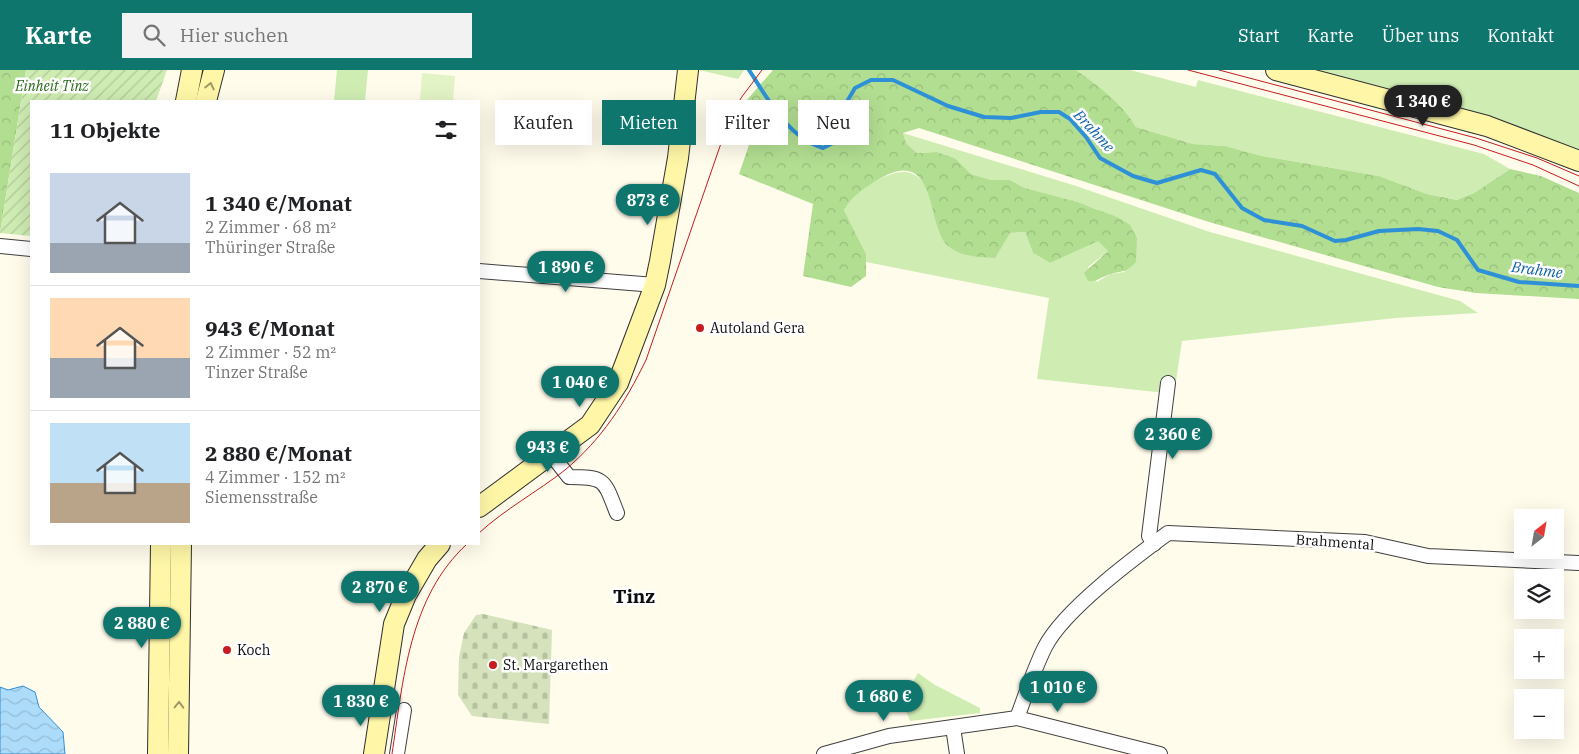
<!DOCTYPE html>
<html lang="de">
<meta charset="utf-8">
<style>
body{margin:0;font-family:"IBM Plex Serif",serif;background:#f2f2f2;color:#202124;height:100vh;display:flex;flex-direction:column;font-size:19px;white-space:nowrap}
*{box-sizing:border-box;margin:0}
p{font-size:16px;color:#757577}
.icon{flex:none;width:28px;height:28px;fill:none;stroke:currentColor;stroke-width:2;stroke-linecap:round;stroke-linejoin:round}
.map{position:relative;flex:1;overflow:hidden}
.side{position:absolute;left:30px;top:30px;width:450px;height:445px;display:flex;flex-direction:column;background:#fff;border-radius:0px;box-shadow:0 5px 20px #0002}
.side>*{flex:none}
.banner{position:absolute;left:495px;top:30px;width:475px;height:45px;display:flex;gap:10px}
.needle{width:32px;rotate:31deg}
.fabs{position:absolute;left:1514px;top:439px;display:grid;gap:10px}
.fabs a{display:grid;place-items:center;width:50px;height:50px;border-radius:0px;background:#fff;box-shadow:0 5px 20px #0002;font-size:25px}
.price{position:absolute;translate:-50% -42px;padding:0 11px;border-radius:18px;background:#0f766e;color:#fff;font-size:16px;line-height:32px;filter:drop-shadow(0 1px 2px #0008)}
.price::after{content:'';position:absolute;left:50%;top:30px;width:15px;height:11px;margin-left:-8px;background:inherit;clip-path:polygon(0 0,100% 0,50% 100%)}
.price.current{background:#222;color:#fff}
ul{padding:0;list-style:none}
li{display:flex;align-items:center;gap:15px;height:125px;padding:0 20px}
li+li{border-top:1px solid #e0e0e0}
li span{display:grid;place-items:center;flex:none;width:140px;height:100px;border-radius:0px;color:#555}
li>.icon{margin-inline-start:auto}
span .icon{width:60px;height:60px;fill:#fffc;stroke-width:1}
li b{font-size:21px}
h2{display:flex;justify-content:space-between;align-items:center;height:60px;padding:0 20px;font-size:21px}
.chip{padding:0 18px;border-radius:0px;background:#fff;box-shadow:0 5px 20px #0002;font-size:18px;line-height:45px}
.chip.current{background:#0f766e;color:#fff}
header{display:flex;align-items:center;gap:30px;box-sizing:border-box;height:70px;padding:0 25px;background:#0f766e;color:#fff}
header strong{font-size:24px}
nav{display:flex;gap:28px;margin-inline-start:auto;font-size:18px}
.search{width:350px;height:45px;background:#f2f2f2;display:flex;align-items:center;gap:12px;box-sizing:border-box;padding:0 18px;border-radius:0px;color:#757577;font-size:19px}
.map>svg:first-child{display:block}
</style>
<header>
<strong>Karte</strong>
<div class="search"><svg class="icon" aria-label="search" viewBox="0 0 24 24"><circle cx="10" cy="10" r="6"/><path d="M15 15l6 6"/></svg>Hier suchen</div>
<nav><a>Start</a><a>Karte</a><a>Über uns</a><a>Kontakt</a></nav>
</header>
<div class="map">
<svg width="1579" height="684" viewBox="0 0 1579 684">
<defs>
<pattern id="forest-crowns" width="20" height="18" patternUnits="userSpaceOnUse" patternTransform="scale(1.25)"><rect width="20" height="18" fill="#b2de91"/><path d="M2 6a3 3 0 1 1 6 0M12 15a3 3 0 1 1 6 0" fill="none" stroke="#98bd7c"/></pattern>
<pattern id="cemetery-stones" width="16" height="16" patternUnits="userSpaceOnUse" patternTransform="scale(1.25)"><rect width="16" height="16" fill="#d5e2bc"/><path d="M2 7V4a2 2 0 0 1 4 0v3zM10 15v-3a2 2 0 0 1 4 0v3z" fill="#b6c1a0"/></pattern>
<pattern id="garden-furrows" width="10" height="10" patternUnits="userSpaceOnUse" patternTransform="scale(1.25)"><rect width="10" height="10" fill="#cfecb3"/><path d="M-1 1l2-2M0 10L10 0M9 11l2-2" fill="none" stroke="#b1c999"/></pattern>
<pattern id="water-waves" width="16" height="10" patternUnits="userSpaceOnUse" patternTransform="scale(1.25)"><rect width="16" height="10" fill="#addcfa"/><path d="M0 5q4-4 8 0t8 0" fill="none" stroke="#94bcd5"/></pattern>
</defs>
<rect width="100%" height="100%" fill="#fffcec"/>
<g fill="#cfecb3">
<polygon points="337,0 368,0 365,31 334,31"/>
<polygon points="699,0 744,0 738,9"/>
<path d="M1076 0H1130L1196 17 1198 10 1484 84 1510 99 1474 123 1458 130 1427 124 1379 106 1262 86 1225 76 1193 74 1136 57C1121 32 1099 16 1076 0Z"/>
<path d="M1305 0H1579V82C1495 43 1395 24 1305 0Z"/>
<path d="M903 63 1076 116 1210 162 1460 231 1478 243 1396 248 1182 271 1174 324 1037 309 1049 228 866 192V184L844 140C846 136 848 130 852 127 865 116 899 94 915 105 930 114 932 136 936 150L1010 163 1025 162 1033 183 1050 193 1098 170 1108 181 1088 197 1097 212 1110 204 1125 202 1097 139 1025 118 1010 110H991L971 104 955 88 937 82 917 83 906 73Z"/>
<polygon points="918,603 935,615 980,638 980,643 910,651 902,630"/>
</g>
<g fill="url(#forest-crowns)">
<polygon points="0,0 26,0 0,163"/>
<path d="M773 0H1076C1099 16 1121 32 1136 57L1193 74 1225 76 1262 86 1379 106 1427 124 1457 130 1474 123 1510 99 1541 106 1579 123V229L1476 223 1438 217 1209 152 919 58 903 63 906 73 917 83 937 82 955 88 971 104 991 110H1010L1025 118 1077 132 1117 147 1130 155 1137 168 1136 192C1125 203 1125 200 1111 204 1101 206 1099 212 1088 211L1084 203 1108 181 1098 171 1050 193 1033 183 1025 162 1010 163 995 188C979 187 961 187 948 176 926 156 938 76 881 108 866 117 852 125 844 140L866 184V206L851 217 803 206 813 134 739 104 749 75 754 49 746 31Z"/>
</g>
<polygon fill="url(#cemetery-stones)" points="483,544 552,560 549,654 472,646 458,625 459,587 464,563 476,545"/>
<polygon fill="url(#garden-furrows)" points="26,0 167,0 156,31 31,31 31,166 0,163"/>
<polygon fill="#e2f3c5" points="422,3 455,6 453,31 420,31"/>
<polygon fill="url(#water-waves)" stroke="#2e90d7" points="23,616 35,622 39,637 63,662 65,684 0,684 0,617 8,620"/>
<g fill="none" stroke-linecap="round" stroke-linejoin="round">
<path stroke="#2e90d7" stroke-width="4" d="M749 0C768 29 788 68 823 78L833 73 840 59 845 35 855 18 871 10H893L948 36 984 47 1011 48 1041 42H1059L1070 49 1086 67 1100 88 1133 106 1157 113 1201 100 1215 104 1242 138 1264 150 1302 156 1335 171 1346 170 1379 161 1418 159 1438 161 1457 170 1478 200 1519 212 1579 216"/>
<g stroke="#404040" stroke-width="16">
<g id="street">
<polyline points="0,176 31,179"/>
<polyline points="479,201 655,215"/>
<path d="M551 384 569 407C606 407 604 410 617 443"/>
<polyline points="1154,474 1149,466 1168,313"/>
<path d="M1017 648C1026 624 1034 599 1045 577 1064 540 1134 488 1168 463L1365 472 1428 486 1579 493"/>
<polyline points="953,657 957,684"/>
<polyline points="397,684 404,640"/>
<polyline points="824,684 889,666 1017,648 1160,684"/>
</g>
</g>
<g stroke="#2f2f2f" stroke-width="22">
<g id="secondary">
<polyline points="1276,0 1487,56 1579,91"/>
<polyline points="186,31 192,0"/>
<polyline points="206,31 214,0"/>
<polyline points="479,437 590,355 618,313 655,215 660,191 678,88 688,0"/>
<polyline points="158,684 161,474"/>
<polyline points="178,684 181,474"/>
<polyline points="374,684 394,554 406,525 427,489 440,474"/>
</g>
</g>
<use href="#street" stroke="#fff" stroke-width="14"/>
<use href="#secondary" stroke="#fff7a7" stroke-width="20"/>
<g stroke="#c61b1f" stroke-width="1">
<polyline points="1188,0 1474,75 1533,95 1579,116"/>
<polyline points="1219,0 1476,68 1537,88 1579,106"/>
<path d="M479 463C505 439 537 422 565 400 602 369 625 333 646 290L727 56 741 28 762 0"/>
<path d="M392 684C403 611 409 527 467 474"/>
</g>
</g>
<defs><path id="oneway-chevron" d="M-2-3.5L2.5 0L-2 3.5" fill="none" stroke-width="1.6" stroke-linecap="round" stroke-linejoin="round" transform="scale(1.25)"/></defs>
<g stroke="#9e9969">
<use href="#oneway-chevron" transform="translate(210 16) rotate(-77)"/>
<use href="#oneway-chevron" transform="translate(179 635) rotate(-89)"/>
</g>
<g fill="#c61b1f" stroke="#fff" stroke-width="2">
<circle cx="700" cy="258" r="5"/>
<circle cx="227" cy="580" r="5"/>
<circle cx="493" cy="595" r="5"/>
</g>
<g text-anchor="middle" stroke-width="5" stroke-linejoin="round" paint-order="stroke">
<g font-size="14" font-style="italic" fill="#276918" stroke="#fff">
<text x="52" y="21">Einheit Tinz</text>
</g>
<g font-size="14" fill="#0d0d0d" stroke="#fff" text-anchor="start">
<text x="710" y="263">Autoland Gera</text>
<text x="237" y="585">Koch</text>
<text x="503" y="600">St. Margarethen</text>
</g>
<g font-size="14" fill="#0d0d0d" stroke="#fff">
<text transform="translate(1335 472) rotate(4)" y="5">Brahmental</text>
</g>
<g font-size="15" font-style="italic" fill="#0d61a7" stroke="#fff">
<text transform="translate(1094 61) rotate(47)" y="5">Brahme</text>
<text transform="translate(1537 200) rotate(7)" y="5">Brahme</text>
</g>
<g font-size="19" font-weight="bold" fill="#0d0d0d" stroke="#fff">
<text x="634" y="533">Tinz</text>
</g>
</g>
</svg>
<div class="fabs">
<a><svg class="needle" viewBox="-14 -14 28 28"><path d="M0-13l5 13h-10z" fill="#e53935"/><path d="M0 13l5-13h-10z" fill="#757577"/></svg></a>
<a><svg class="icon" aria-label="layers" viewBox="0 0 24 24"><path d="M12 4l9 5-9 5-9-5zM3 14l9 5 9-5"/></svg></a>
<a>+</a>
<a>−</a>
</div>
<b class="price current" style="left:1423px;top:57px">1 340 €</b>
<b class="price" style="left:648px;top:156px">873 €</b>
<b class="price" style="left:566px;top:223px">1 890 €</b>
<b class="price" style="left:580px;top:338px">1 040 €</b>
<b class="price" style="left:1173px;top:390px">2 360 €</b>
<b class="price" style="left:548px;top:403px">943 €</b>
<b class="price" style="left:380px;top:543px">2 870 €</b>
<b class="price" style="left:142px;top:579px">2 880 €</b>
<b class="price" style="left:1058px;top:643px">1 010 €</b>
<b class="price" style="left:884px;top:652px">1 680 €</b>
<b class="price" style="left:361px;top:657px">1 830 €</b>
<div class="banner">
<a class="chip">Kaufen</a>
<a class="chip current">Mieten</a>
<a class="chip">Filter</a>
<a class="chip">Neu</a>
</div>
<section class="side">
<h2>11 Objekte<svg class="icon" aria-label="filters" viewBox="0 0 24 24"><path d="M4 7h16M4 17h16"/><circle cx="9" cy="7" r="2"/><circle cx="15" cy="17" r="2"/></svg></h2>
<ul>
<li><span style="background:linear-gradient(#c9d6e8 70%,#9aa5b1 0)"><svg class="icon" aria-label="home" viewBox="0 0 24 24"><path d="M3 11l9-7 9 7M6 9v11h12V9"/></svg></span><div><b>1 340 €/Monat</b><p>2 Zimmer · 68 m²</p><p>Thüringer Straße</p></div></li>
<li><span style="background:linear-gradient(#ffd9b3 60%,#9aa5b1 0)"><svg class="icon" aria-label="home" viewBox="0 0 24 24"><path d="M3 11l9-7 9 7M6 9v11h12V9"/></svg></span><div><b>943 €/Monat</b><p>2 Zimmer · 52 m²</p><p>Tinzer Straße</p></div></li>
<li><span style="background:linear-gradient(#bfe0f5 60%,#b9a48a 0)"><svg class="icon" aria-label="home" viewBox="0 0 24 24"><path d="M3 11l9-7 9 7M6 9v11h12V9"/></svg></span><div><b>2 880 €/Monat</b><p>4 Zimmer · 152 m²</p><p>Siemensstraße</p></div></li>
</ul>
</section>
</div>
